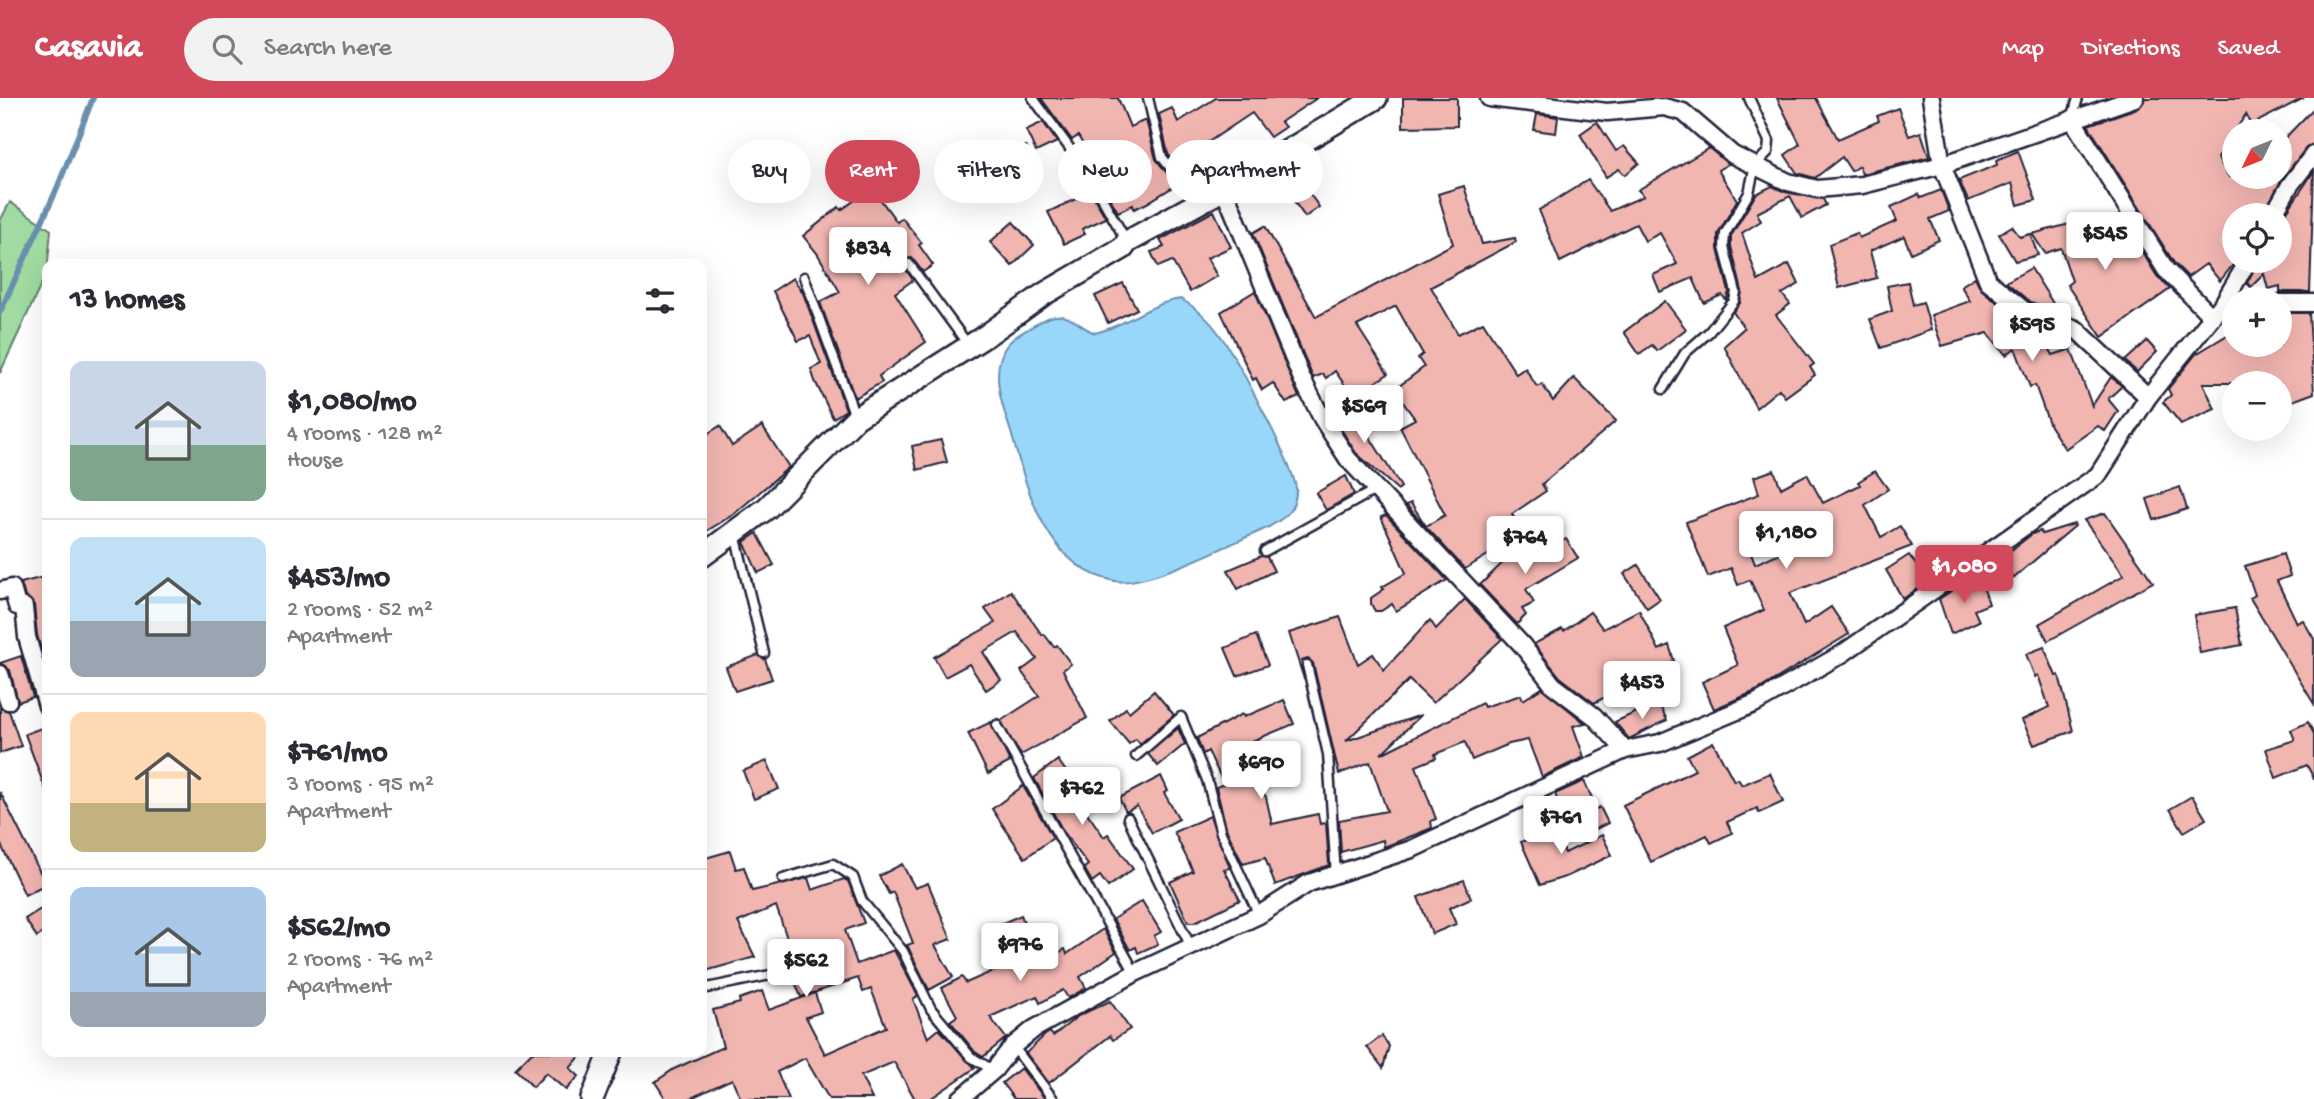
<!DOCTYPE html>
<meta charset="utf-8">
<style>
body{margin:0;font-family:"Gochi Hand",sans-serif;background:#f2f2f3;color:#2b2b33;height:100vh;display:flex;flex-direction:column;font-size:26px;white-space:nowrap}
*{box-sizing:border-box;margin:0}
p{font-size:23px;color:#7c7c81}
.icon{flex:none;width:38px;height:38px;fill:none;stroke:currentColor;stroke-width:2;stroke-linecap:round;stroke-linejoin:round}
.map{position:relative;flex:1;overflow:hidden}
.side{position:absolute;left:42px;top:161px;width:665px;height:798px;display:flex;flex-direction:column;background:#fff;border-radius:14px;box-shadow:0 7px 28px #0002}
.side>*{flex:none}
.top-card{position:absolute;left:728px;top:42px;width:665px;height:63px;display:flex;gap:14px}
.needle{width:46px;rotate:227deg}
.fabs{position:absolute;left:2222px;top:21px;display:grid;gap:14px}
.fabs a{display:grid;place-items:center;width:70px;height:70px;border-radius:50%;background:#fff;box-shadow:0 7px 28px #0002;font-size:35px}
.price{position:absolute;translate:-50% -60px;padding:0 16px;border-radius:7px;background:#fff;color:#222;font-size:23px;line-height:46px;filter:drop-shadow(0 2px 4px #0008)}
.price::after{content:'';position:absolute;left:50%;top:42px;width:21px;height:16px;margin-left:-10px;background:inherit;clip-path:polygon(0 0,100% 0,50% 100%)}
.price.on{background:#d1495b;color:#fff}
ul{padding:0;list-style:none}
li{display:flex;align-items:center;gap:21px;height:175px;padding:0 28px}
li+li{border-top:2px solid #e1e1e2}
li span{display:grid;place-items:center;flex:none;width:196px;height:140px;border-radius:14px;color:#555}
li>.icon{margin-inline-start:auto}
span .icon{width:84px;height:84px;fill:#fffc;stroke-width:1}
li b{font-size:30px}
h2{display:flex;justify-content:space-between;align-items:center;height:84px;padding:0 28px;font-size:30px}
.tag{padding:0 24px;border-radius:32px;background:#fff;box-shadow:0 7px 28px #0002;font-size:24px;line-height:63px}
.tag.on{background:#d1495b;color:#fff}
header{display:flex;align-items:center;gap:42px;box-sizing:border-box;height:98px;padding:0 35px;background:#d1495b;color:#fff}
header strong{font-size:33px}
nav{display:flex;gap:38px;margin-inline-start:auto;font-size:24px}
.search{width:490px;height:63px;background:#f2f2f3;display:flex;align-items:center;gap:18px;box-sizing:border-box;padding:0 24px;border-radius:38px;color:#7c7c81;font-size:26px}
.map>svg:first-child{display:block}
</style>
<header>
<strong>Casavia</strong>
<div class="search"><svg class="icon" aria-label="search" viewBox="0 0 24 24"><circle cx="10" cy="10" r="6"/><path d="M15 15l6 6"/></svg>Search here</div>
<nav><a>Map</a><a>Directions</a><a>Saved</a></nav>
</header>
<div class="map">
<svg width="2314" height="1001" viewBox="0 0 2314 1001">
<rect width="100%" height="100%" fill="#fff"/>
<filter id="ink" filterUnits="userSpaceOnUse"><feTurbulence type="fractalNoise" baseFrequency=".0143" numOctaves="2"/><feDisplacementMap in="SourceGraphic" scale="14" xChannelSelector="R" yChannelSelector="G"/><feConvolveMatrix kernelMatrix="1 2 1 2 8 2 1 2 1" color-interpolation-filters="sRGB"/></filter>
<g filter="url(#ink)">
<polygon fill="#a0dba2" stroke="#617e6e" stroke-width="2" points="10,104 51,132 47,174 0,275 0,123"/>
<path fill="#99d7fa" stroke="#698fae" stroke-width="2" d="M1181 201C1197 210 1209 221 1220 237 1235 257 1295 370 1296 391 1297 413 1282 422 1265 431 1231 445 1149 489 1115 483 1046 471 1027 391 1011 334 1003 310 992 281 1002 256 1007 242 1021 235 1033 228 1042 223 1052 216 1062 218 1074 220 1084 231 1095 235 1126 228 1149 205 1181 201Z"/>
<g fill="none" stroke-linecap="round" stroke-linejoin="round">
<polyline stroke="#698fae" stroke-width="6" points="0,214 56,93 93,0"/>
</g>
<g fill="#f2b6b1" stroke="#22223b" stroke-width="2" fill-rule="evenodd">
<polygon points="1041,0 1118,0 1130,29 1146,22 1156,61 1176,87 1147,105 1134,111 1133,107 1118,114 1095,75 1098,73 1088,55 1093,50 1087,53 1078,38 1072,42"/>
<polygon points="1216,0 1317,0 1281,24 1285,29 1270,39 1252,15 1198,51 1212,70 1196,82 1192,77 1187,80 1168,56 1159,16 1172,10 1178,24"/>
<polygon points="1403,0 1457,0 1457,28 1403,29"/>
<polygon points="1777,0 1816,0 1838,41 1879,23 1877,18 1898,10 1909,38 1921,34 1929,59 1862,76 1859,68 1851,73 1842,59 1815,80 1797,75 1785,57 1800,46"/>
<polygon points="2145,0 2304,0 2251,27 2246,16 2218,60 2229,79 2280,79 2280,45 2314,10 2314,46 2306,50 2282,81 2263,117 2235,117 2236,163 2220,183 2206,166 2188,179 2174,165 2088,27 2138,10"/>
<polygon points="1537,16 1558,19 1556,35 1534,32"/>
<polygon points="1043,24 1057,44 1036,54 1026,32"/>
<polygon points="1597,24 1616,53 1624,48 1639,65 1625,77 1619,71 1606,79 1580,36"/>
<polygon points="1026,48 1040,76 1007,92 993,64"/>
<polygon points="1709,50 1728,66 1718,72 1737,102 1718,136 1718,151 1729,194 1726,202 1722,197 1704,205 1693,180 1660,194 1653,177 1677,166 1660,135 1645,143 1636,126 1560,164 1539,112 1588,82 1610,113 1644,98 1638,92"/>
<polygon points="2018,53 2036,102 2018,107 2012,85 1968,103 1959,82 1997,67 1996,62"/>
<polygon points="1294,64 1306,84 1290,94 1277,75"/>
<polygon points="2314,73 2310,194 2280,194 2280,188 2268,191 2264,176 2251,189 2247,185 2258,163 2280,163 2280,124"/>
<polygon points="1085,84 1106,120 1082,131 1085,136 1064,146 1048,114 1078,100 1073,90"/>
<polygon points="1464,88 1482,146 1515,140 1516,144 1431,189 1458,236 1483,224 1516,276 1525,270 1537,289 1542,286 1553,303 1574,280 1616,323 1542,386 1546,393 1512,416 1522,436 1465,471 1406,407 1411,405 1426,428 1445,417 1400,329 1415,321 1394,292 1424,269 1418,260 1423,256 1396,208 1357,228 1388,276 1353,299 1335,273 1326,280 1323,276 1313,280 1253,135 1265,128 1316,219 1453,146 1438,96"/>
<polygon points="1772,88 1785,94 1823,101 1826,107 1802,120 1790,98 1757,115 1761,123 1742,135 1758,183 1789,166 1799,186 1782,196 1790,206 1776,217 1814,266 1810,269 1815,277 1785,299 1779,291 1756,310 1724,248 1744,230 1733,214 1740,205 1742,193 1731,148 1731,138 1756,96"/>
<polygon points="1305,89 1319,109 1305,119 1291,99"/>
<polygon points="872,90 897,124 902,120 922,145 919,147 933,167 923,174 912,160 905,161 903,167 913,182 895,195 926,244 879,278 882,284 855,300 820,204 840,194 817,155 803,138 839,109 841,112"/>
<polygon points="1941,92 1949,113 1930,121 1939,142 1911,155 1904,138 1870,153 1877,180 1839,190 1829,146 1857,135 1859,140 1897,123 1891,109 1919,96 1921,100"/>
<polygon points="1214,113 1231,149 1207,160 1217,178 1190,194 1172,163 1158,169 1151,154 1164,149 1160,142"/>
<polygon points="2121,120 2157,178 2170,191 2102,239 2067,187 2072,183 2061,150 2045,155 2032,136 2073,125 2077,139"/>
<polygon points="1013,124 1034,147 1012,168 990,144"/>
<polygon points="2012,128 2020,139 2030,136 2038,157 2015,163 1999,136"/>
<polygon points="2031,170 2054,207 2050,211 2030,204 2006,184"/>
<polygon points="1975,179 1981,191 2018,221 2037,228 2053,257 2071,251 2092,308 2111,279 2122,288 2108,301 2118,313 2105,333 2098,328 2065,351 2050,328 2035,287 2030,289 2015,250 2006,257 1988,235 1942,248 1931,217 1970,203 1961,188"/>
<polygon points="793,180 803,195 846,312 833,320 815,283 811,271 821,266 810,238 798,243 773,193"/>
<polygon points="1908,184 1913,207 1923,204 1931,232 1881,250 1870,221 1892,213 1887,188"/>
<polygon points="1123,185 1137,211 1108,225 1095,198"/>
<polygon points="1255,193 1299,299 1286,305 1273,285 1262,292 1256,280 1253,282 1221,214"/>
<polygon points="1665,203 1686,231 1657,253 1652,247 1639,256 1624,234"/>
<polygon points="2280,215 2309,215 2314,295 2287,305 2280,285 2203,285 2215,311 2181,326 2163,304 2171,297 2168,291 2196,256 2234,233 2235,247 2280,247"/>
<polygon points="2147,243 2157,254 2137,274 2125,263"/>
<polygon points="1351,309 1401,389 1398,392 1356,355 1334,320"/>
<polygon points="720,328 732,348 762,328 789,369 734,416 702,436 702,339"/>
<polygon points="941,342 947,364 917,372 912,348"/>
<path d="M1774 372 1781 390 1807 376 1823 405 1860 387 1858 384 1875 373 1888 391 1865 407 1881 439 1900 428 1912 448 1790 495 1804 527 1831 509 1849 536 1758 592 1714 611 1702 584 1738 567 1723 530 1764 512 1750 482 1738 487 1731 470 1708 479 1686 424 1759 396 1754 379ZM1792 412 1805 444 1755 466 1742 432Z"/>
<polygon points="1346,378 1354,396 1326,412 1316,395"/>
<polygon points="2180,389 2187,411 2154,422 2147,401"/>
<polygon points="2105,415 2153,484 2048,543 2039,526 2124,477 2084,422"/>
<polygon points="1386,417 1447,482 1396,513 1392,506 1381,513 1375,513 1371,506 1371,500 1384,491 1382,489 1406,475 1381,419"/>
<polygon points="2074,426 2075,428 2010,483 1995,465 2032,436 2040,433 2042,436"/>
<polygon points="757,435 774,467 758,475 744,444"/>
<polygon points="1566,441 1578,460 1526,491 1534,505 1522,511 1526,517 1517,526 1480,487 1526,442 1537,459"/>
<polygon points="2283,456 2290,478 2277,483 2297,525 2303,522 2314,541 2314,606 2250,500 2255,497 2245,468"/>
<polygon points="1909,457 1928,483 1903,501 1886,472"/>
<polygon points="1261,458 1267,459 1274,473 1238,491 1228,472"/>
<polygon points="1638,467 1660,501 1647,510 1624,476"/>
<polygon points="47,478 47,571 37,537 34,507 25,499 21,485"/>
<polygon points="1980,480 1989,506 1974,512 1979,523 1951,536 1939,501 1957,489"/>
<polygon points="1011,493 1042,537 1044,536 1054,549 1057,547 1071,566 1063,572 1087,620 1021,657 998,621 1002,622 1039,598 1021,573 1037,561 1017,534 983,554 1001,582 986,592 969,566 945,579 934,559 995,525 985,511"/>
<polygon points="1465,501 1502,541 1433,605 1409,582 1346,643 1421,617 1381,656 1482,605 1484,609 1521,597 1523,602 1542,590 1585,625 1573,628 1584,659 1542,679 1528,642 1509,646 1472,662 1465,644 1435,656 1436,660 1416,668 1436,721 1431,723 1432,730 1384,749 1383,742 1341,754 1339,722 1387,713 1370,664 1339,676 1313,565 1308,561 1302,563 1304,581 1289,535 1340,519 1358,566 1373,556 1384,572 1430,522 1436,531"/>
<polygon points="2235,510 2242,547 2200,555 2194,517"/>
<polygon points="1639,512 1659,552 1669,547 1674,563 1594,605 1560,579 1534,546 1562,531 1564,533 1590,514 1603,531"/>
<polygon points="1256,537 1268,567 1237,578 1225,550"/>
<polygon points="2044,549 2056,578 2059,577 2073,633 2034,647 2022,622 2049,609 2038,577 2035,579 2026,556"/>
<polygon points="758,557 765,561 772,581 735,593 726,569"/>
<polygon points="21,558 33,599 18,604 10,572 0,565"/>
<polygon points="1154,593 1174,617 1140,646 1136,641 1129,646 1110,623 1126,610 1129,614"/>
<polygon points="1284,602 1294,626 1242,647 1253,669 1248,671 1266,699 1272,726 1318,716 1320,726 1326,725 1329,767 1275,787 1265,760 1243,766 1227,733 1216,689 1224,686 1208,653 1203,656 1197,640 1242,616 1244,619"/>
<polygon points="1658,604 1667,622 1629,641 1618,628 1615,624"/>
<polygon points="0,610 9,613 21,648 0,655"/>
<polygon points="991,624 1010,664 988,676 968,635"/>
<polygon points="2308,624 2314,636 2314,681 2307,667 2276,680 2266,651 2295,642 2291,632"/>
<polygon points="47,628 47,690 45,690 25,636"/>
<polygon points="1178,630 1185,646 1158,668 1148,656"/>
<polygon points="1713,644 1734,683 1738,681 1742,687 1770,675 1783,704 1759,715 1757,710 1727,724 1732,735 1711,745 1707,737 1651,764 1623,707 1695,672 1687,658"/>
<polygon points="1058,662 1081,695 1076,699 1104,739 1108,736 1133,771 1108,789 1100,778 1092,784 1084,770 1088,767 1063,733 1034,680"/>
<polygon points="767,663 779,691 754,701 743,673"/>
<polygon points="1161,678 1168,693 1164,695 1179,721 1152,735 1137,708 1126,714 1119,700"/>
<polygon points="1584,683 1594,704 1564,717 1555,696"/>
<polygon points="1023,688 1053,740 1025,760 992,711"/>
<polygon points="0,694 46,786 25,797 0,745"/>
<polygon points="2192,698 2206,721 2184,734 2170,711"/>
<polygon points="1600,709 1608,725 1594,732 1586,716"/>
<polygon points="1210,718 1230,770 1224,771 1240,802 1195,824 1188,824 1170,784 1193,773 1174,734"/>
<polygon points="1553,729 1565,755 1602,737 1612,757 1568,778 1540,787 1521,744"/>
<polygon points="730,753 736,771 744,769 752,793 808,780 812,792 844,781 848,783 864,825 845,832 857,866 894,852 918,898 913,901 928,940 939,931 975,970 930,1001 915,1001 894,964 861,978 872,1001 829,1001 805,960 777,974 789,1001 741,1001 732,981 689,1001 666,1001 655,984 674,971 723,949 713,912 740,905 739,901 762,893 769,912 815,895 821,914 806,919 825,956 886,929 871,891 863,894 858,880 801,899 793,879 808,875 810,868 803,864 779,868 773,851 789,846 776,808 738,824 755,859 702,874 702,761"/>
<polygon points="902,766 915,790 928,785 951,841 935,847 953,879 929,892 907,847 913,845 893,794 889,796 879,778"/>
<polygon points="1464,782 1471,800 1449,810 1456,826 1432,836 1418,799"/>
<polygon points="1142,803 1161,834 1154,838 1158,846 1138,855 1136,849 1130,852 1113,821"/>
<polygon points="47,807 47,832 37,839 25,821"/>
<polygon points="1021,817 1030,839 1048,861 1065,851 1067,856 1103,831 1116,854 1080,879 1086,890 1068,900 1063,892 1040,905 1037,898 990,919 1006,940 983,959 975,954 950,923 957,918 942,890 962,879 966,885 1016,863 1000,826"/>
<polygon points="1110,903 1130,931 1113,942 1110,938 1049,985 1026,955 1045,937 1050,934 1053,938 1078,918"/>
<polygon points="1382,938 1389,948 1383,970 1367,949"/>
<polygon points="532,954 584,954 570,970 579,978 566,992 546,975 533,989 515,971"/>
<polygon points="1021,970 1045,1001 1014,1001 1002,985"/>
</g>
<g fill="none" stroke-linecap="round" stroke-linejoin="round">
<g stroke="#22223b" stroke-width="13">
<g id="service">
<polyline points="1033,0 1087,74 1127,144"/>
<polyline points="1148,0 1162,59 1197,104"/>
<polyline points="2072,21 2078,0"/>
<polyline points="909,166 969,248"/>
<polyline points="804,179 855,318"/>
<polyline points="1663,291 1685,255 1709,234 1734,203 1736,194 1724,149 1725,136 1749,95 1755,67 1768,54 1769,43 1749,0"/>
<polyline points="735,436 764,555"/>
<polyline points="1265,453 1375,392"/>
<polyline points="1307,567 1328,656 1336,778"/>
<polyline points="997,627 1135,875"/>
<polyline points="1136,658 1181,619 1207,682 1221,735 1259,817"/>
<polyline points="1128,720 1191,849"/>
<polyline points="783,781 833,766 853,779 862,803 903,853 931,911 971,959 993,972"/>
<polyline points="702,891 804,870"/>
<polyline points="1013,948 1053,1001"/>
</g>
</g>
<g stroke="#22223b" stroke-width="21">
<g id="minor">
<polyline points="1489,0 1607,14 1664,9 1683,14 1733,57 1788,84 1817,91 1862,87 1942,67 2135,0"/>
<polyline points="1931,0 1942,67 1988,183 2025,213 2076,231 2148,299"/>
<polyline points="2072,21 2166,172 2212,219"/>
<polyline points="1224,91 1302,281 1323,322 1348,361 1522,547 1553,587 1594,618 1625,652"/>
<polyline points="2273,117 2290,87 2314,56"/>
<polyline points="2280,205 2314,205"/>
<polyline points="0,493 12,490 17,508 24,509 27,539 47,608"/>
<polyline points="0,576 8,603"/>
<polyline points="960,1001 994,972 1013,948 1034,931 1135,875 1259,817 1309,785 1412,751 1625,652 1660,645 1756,605 1842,556 2098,377 2148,299 2224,204 2248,163"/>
</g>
</g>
<g stroke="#22223b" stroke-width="26">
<g id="tertiary">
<polyline points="702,458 767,410 856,320 987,237 1044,196 1123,150 1127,144 1224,91 1376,0"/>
<polyline points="592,1001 611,954"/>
</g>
</g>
<use href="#service" stroke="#fff" stroke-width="8"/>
<use href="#minor" stroke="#fff" stroke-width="16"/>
<use href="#tertiary" stroke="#fff" stroke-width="21"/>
</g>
</g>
</svg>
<div class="fabs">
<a><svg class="needle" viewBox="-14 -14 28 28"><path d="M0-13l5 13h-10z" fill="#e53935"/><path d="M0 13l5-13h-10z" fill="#7c7c81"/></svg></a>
<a><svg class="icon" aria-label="locate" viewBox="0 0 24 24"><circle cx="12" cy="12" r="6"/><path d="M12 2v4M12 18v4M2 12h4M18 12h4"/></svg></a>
<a>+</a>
<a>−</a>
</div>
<b class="price" style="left:2105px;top:174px">$545</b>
<b class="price" style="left:868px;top:189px">$834</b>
<b class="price" style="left:2032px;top:265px">$595</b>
<b class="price" style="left:1364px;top:347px">$569</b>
<b class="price" style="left:1786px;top:473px">$1,180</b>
<b class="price" style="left:1525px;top:478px">$764</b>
<b class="price on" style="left:1964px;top:507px">$1,080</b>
<b class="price" style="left:1642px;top:623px">$453</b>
<b class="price" style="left:1261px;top:703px">$690</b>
<b class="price" style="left:1082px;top:729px">$762</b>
<b class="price" style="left:1561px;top:758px">$761</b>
<b class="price" style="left:1020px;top:885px">$976</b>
<b class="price" style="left:806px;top:901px">$562</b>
<div class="top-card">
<a class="tag">Buy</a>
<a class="tag on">Rent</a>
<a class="tag">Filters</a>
<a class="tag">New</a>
<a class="tag">Apartment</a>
</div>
<section class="side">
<h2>13 homes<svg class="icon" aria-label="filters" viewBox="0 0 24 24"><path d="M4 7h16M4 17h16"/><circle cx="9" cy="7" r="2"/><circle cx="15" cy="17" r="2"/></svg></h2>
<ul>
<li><span style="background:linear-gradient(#c9d6e8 60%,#7fa58c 0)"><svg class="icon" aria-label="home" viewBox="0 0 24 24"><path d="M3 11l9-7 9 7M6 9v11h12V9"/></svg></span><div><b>$1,080/mo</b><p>4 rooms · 128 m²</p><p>House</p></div></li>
<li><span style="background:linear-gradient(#bfe0f5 60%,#9aa5b1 0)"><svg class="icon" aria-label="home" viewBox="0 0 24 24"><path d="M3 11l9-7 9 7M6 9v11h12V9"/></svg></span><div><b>$453/mo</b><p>2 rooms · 52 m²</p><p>Apartment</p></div></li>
<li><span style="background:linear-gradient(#ffd9b3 65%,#c2b280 0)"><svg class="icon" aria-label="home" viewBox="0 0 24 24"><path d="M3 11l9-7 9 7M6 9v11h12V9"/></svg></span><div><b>$761/mo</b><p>3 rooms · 95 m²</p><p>Apartment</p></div></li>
<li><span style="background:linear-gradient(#a9c7e8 75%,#9aa5b1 0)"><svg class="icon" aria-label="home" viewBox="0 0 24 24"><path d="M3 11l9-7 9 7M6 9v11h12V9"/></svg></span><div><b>$562/mo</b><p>2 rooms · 76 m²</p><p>Apartment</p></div></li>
</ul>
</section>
</div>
